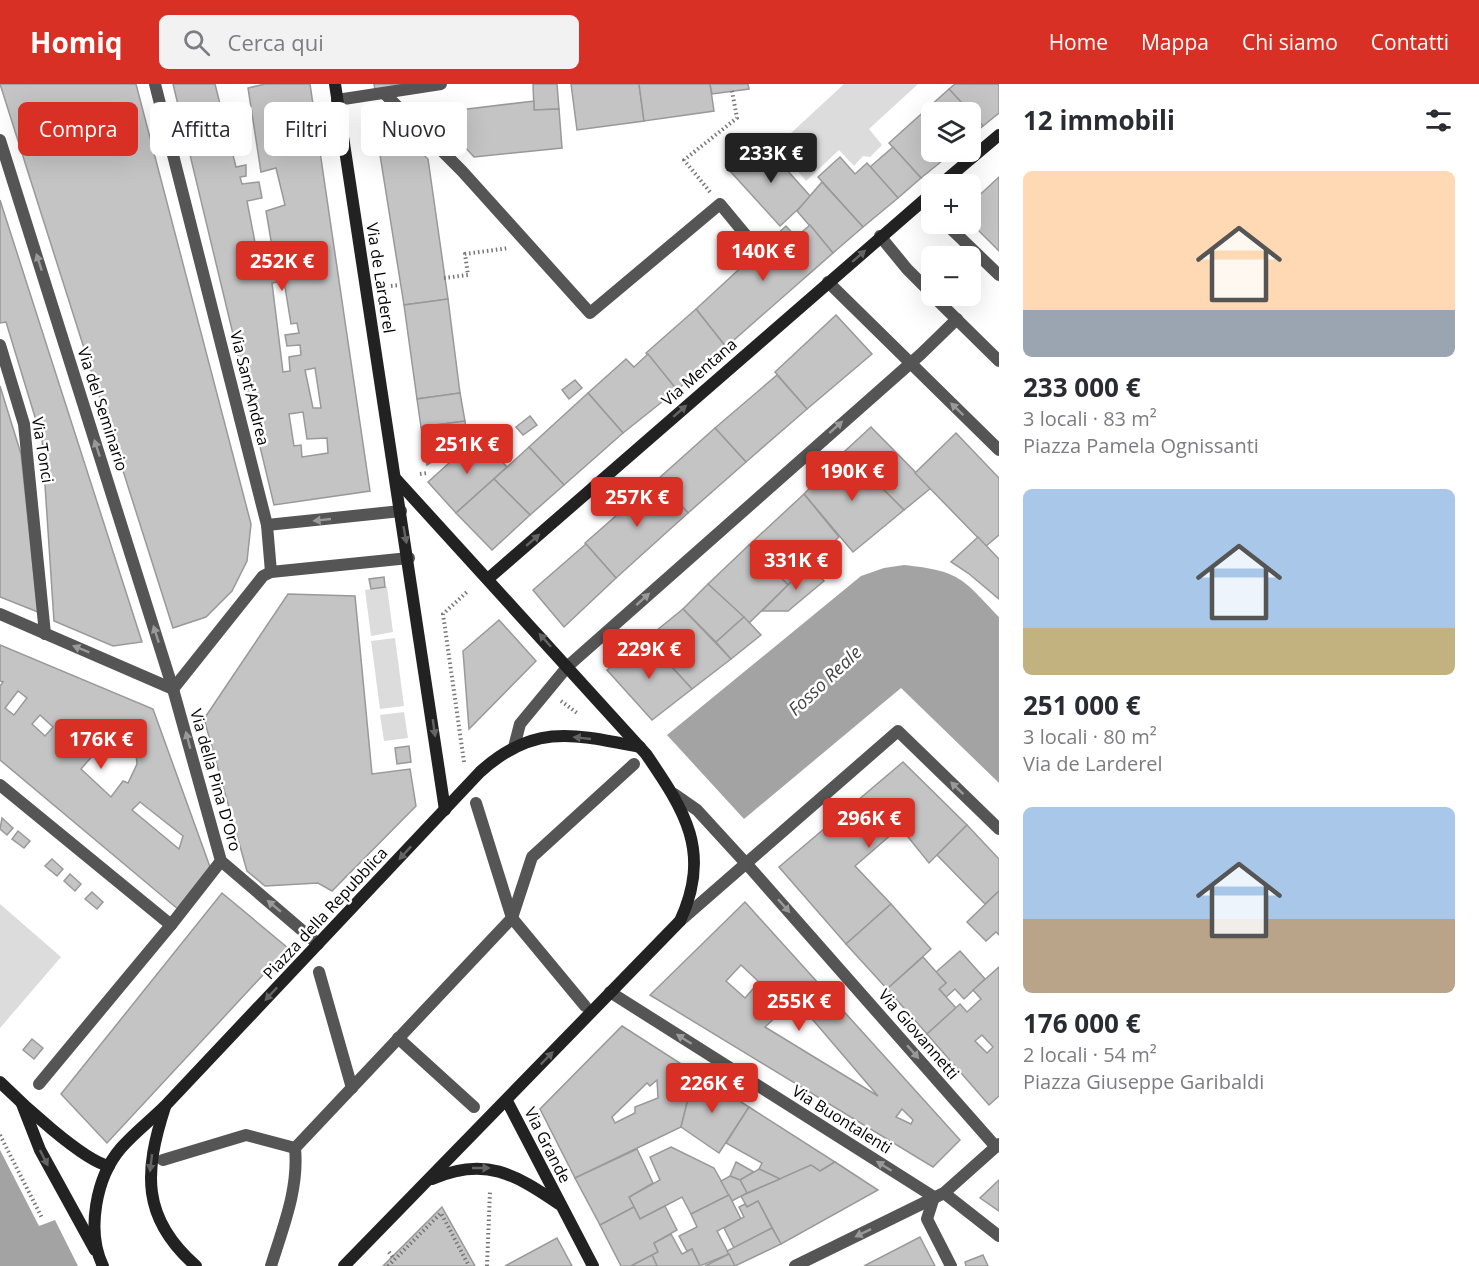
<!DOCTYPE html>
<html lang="it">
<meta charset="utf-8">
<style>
body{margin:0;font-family:"Open Sans",sans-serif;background:#f2f2f3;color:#2b2b33;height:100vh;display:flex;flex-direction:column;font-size:22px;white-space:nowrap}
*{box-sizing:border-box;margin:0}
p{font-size:20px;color:#7c7c81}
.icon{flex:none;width:33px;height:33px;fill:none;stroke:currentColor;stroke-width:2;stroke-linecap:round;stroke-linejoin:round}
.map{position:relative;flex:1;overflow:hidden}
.sheet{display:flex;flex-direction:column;background:#fff;width:480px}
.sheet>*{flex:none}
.hud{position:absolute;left:18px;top:18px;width:570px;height:54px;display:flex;gap:12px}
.fabs{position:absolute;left:921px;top:18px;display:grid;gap:12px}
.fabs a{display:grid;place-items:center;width:60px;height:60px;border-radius:9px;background:#fff;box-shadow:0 6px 24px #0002;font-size:30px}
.price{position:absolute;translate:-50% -51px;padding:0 14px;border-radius:6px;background:#d93025;color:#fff;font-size:20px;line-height:39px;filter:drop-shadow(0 2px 3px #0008)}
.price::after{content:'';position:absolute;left:50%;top:36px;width:18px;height:14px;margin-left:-9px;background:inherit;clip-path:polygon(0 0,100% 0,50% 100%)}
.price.current{background:#222;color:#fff}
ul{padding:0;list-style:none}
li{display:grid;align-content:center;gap:12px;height:318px;padding:0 24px}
li span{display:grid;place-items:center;height:186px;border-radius:9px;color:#555}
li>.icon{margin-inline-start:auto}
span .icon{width:108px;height:108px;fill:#fffc;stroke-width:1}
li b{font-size:26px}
h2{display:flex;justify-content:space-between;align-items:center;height:72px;padding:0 24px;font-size:26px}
.chip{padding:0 21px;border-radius:9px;background:#fff;box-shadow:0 6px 24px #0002;font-size:21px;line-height:54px}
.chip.current{background:#d93025;color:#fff}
header{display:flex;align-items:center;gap:36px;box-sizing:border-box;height:84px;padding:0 30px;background:#d93025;color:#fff}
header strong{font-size:28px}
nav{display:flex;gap:33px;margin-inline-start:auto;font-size:21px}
.search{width:420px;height:54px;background:#f2f2f3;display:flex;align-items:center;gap:15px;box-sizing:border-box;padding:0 21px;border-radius:9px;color:#7c7c81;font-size:22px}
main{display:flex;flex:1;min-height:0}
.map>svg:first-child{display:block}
</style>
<header>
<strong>Homiq</strong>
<div class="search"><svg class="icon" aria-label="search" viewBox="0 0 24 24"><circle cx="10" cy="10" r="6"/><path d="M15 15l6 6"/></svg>Cerca qui</div>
<nav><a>Home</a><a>Mappa</a><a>Chi siamo</a><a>Contatti</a></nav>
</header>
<main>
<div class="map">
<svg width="999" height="1182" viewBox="0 0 999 1182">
<rect width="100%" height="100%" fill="#fff"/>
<g fill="#dcdcdc">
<polygon points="844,0 918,0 869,45 882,61 870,73 863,72 854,82 839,66 806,97 777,62"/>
<polygon points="387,503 393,548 371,552 365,506"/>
<polygon points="395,554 404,622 380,625 371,557"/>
<polygon points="404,628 408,654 384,657 380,631"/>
<polygon points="0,820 61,873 0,944"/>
</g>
<g fill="#a3a3a3">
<path d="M904 481C960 487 962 494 999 533V699L901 604 744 735 667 651 861 492 884 484Z"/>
<polygon points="0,1066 39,1142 55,1136 78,1182 0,1182"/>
</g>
<g fill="#c4c4c4" stroke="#999" stroke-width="1.5" fill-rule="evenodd">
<polygon points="0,0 136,0 251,440 247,477 232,507 206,533 173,544"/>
<path d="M173 0H215L236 83 246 81V92L240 93 242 100 259 98 262 114 247 117 260 184 275 180 266 127 285 121 276 84 261 88 248 4 265 0H310L370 407 274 421ZM305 158 307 174 298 176 295 160ZM284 197 291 240 297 239 299 249 285 251 287 262 300 261 301 271 289 273 290 287 283 288 272 199ZM315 284 321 324H313L305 286ZM303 328 307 355 327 354 328 369 302 373 301 361 294 362 289 330Z"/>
<polygon points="374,0 408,0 375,6"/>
<polygon points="533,0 557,0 559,25 534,26"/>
<polygon points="571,0 639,0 644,37 577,46"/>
<polygon points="639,0 710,0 714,27 644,37"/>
<polygon points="710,0 748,0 749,5 712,10"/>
<polygon points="955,0 999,0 999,29 983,42 949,5"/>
<polygon points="949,5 983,42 970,53 970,28 932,28 932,68 953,68 921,94 889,59"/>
<polygon points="534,17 534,26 559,25 562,64 474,73 434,29"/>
<polygon points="373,27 378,27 428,75 448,215 404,221"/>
<polygon points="762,58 811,113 780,142 730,87"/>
<polygon points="893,63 921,94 898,114 870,83"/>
<polygon points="840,73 855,90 867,79 898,114 863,143 818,93"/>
<polygon points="999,93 999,167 970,138 970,120"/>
<polygon points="822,98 863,143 833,169 797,127"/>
<polygon points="0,116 142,558 113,562 54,537 42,356 6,238 0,239"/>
<polygon points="810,141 833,169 726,263 696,225 786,142 796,153"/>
<polygon points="448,215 460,309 417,315 404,221"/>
<polygon points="696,225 726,263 677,306 646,269"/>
<polygon points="836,231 872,270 807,325 775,288"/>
<polygon points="648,270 677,306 623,349 588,309 626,275 634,283"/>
<polygon points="777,291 807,325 746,378 715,344"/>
<polygon points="575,296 582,304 569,315 562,306"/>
<polygon points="0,302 21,370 38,528 0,513"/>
<polygon points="460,309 465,337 421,343 417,315"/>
<polygon points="588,309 623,349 564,401 529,363"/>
<polygon points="530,332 537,341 523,351 516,343"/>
<polygon points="465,337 467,355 427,381 421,343"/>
<polygon points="871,343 931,404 904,426 845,367"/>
<polygon points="715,344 746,378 688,429 658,395"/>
<polygon points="956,349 999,394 999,451 986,462 915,389"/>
<polygon points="479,352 507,383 456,429 428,398"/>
<polygon points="529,363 564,401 530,431 494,395"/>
<polygon points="845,367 904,426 853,468 804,410"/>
<polygon points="494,395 530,431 492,466 456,429"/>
<polygon points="658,395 688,429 616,494 585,459"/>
<polygon points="804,410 839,453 788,501 749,461"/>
<polygon points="978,453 999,475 999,515 968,489 951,478"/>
<polygon points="586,460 616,494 564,543 533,506"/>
<polygon points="749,461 788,501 749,539 708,500"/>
<polygon points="809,480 824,497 788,527 762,527"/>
<polygon points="384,493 385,503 371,505 369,495"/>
<polygon points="708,500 744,533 716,558 683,525"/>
<polygon points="288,510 355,512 372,690 410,685 416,722 332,807 318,799 265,802 247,787 204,635"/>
<polygon points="683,525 731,575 692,605 646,555"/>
<polygon points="744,533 761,551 731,575 716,558"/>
<polygon points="499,536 536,577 469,645 463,567"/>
<polygon points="646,555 692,605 652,636 607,586"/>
<path d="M0 561 153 625 210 783 179 826 0 676V602L3 598 0 597ZM18 607 27 614 14 631 5 624ZM40 631 53 643 45 652 32 640ZM110 639 135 660 137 680 128 699 123 697 111 713 81 685 95 669 73 651 83 642ZM140 718 183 752 179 765 132 726Z"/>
<polygon points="409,662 411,678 397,680 395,664"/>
<polygon points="903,678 967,741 929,779 900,743 855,782 891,820 846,860 779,783"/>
<polygon points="2,734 13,744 7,751 0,745"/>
<polygon points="967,741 999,775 999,807 985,820 937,771"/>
<polygon points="18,747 30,757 24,764 12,755"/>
<polygon points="52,775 63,785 57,792 45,782"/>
<polygon points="70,790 81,800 75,807 64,797"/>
<polygon points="999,807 999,851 996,848 986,857 967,838"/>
<polygon points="92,808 103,818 97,825 85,815"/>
<polygon points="222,809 288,864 107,1059 61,1010"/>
<path d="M745 818 960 1056 933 1083 650 911ZM741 881 759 898 745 914 726 897ZM795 915 878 1012 765 943ZM902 1025 913 1036 911 1040 896 1033Z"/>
<polygon points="891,820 931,865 887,905 846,860"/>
<polygon points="960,867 985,895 964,915 955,905 946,913 939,905 946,899 936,888"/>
<polygon points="923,873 946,899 939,905 956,924 927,950 887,905"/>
<path d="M999 883V1012L989 1021 927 950 960 920 967 928 981 915 973 906ZM982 951 993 963 987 969 975 957Z"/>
<path d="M622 942 697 990 691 1003 681 1043 575 1094 540 1025ZM657 996 658 1014 635 1023V1029L615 1039 612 1033 647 999 650 1002Z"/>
<polygon points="32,955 43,964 34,975 23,966"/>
<polygon points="697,990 749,1023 719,1069 681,1043 691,1003"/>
<polygon points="749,1023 835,1078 820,1087 811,1081 780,1095 759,1085 762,1079 726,1059"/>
<polygon points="671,1063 714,1084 729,1111 691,1130 682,1113 640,1135 629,1113 660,1096 650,1073"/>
<polygon points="637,1065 653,1099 629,1113 634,1123 600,1141 575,1094"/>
<polygon points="736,1078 754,1088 740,1096 730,1092"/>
<polygon points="835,1078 878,1106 781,1160 758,1117 747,1123 741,1112 811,1081 820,1087"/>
<polygon points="759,1085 780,1095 747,1109 740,1096"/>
<polygon points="730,1092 740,1096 747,1109 732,1117 721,1097"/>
<polygon points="999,1096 999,1127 980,1114"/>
<polygon points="729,1111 741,1135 717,1147 729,1170 700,1182 692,1165 687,1167 679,1152 697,1143 691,1130"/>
<polygon points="758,1117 772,1144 734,1164 724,1144 744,1133 739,1123 745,1120 747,1123"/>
<polygon points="665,1122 677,1146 654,1159 658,1168 631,1182 621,1182 600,1141 634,1123 640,1135"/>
<polygon points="442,1123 475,1182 383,1182"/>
<polygon points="772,1144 781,1160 735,1182 727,1167"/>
<polygon points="671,1150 682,1170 692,1165 700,1182 657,1182 652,1171 658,1168 654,1159"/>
<polygon points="920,1153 935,1182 864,1182"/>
<polygon points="557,1154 572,1182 505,1182"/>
<polygon points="729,1170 735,1182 705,1182"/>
<polygon points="652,1171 657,1182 631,1182"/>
<polygon points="983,1171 988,1182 966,1182 965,1178"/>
</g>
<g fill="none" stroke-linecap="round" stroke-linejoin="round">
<g stroke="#777" stroke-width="4" stroke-dasharray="1.5 3" stroke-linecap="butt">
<polyline points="710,108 684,76 737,34 732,7"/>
<polyline points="444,194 468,191 465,170 509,164"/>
<polyline points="391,202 400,201"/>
<polyline points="420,390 427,389"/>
<polyline points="561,617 577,629"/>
<polyline points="464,678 443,530 468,507"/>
<polyline points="0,1051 42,1134"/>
<polyline points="389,1168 394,1175"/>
<polyline points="388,1182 441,1129 469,1182"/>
<polyline points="487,1182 490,1107"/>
</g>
<polyline stroke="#555" stroke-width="12" points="514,663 520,640 568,582"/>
<g stroke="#555" stroke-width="12">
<polyline points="155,0 267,441"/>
<polyline points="384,9 462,87 590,229 720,120 759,167"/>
<polyline points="337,16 441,0"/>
<polyline points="0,56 173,605 221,777 318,860"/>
<polyline points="946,140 999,191"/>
<polyline points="880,152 907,185 932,210"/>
<polyline points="828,198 999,366"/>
<polyline points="933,212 999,277"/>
<polyline points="0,261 24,340 45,550"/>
<polyline points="401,427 267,441 271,488 409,474"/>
<polyline points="0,530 173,605"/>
<polyline points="568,582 921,270 957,235"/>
<polyline points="173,605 263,492 271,488"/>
<polyline points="0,701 171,841 39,1000"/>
<polyline points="674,710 697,726 752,786 996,1063"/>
<polyline points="476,719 512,834 585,922"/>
<polyline points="680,837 898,647 999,745"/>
<polyline points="171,841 221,777"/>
<polyline points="319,888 352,1004"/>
<polyline points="610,908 934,1113"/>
<polyline points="398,954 474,1023"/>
<polyline points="163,1076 246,1051 295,1064"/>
<polyline points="944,1109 999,1152"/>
<polyline points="934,1113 927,1135 951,1182"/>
<path d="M271 1182C283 1143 299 1105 295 1064L512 834 532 773 634 680"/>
<polyline points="795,1182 944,1109 999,1060"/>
</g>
<g stroke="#222" stroke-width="12">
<polyline points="335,0 445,726"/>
<polyline points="941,100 999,51"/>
<polyline points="489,494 932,109"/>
<path d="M0 998C20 1018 83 1077 109 1082"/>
<polyline points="507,1017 593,1182"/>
<polyline points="22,1020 40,1066 95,1166"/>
<path d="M165 1023C144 1088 141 1134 196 1182"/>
<path d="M432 1095C485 1072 515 1090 559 1120"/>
<path d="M103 1182C86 1147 96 1093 121 1064 134 1049 151 1036 165 1022L480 688C534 639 574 650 640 663"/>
<path d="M344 1182 680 837C712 768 685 727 646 670L395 394"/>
</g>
</g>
<defs><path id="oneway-solid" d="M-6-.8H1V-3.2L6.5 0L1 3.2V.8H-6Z" transform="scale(1.5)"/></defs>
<g fill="#646464">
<use href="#oneway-solid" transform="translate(859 172) rotate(-41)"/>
<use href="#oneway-solid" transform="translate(680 327) rotate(-41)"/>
<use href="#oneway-solid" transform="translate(405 451) rotate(80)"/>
<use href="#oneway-solid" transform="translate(533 456) rotate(-41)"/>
<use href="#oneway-solid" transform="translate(545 556) rotate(-132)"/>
<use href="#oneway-solid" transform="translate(434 644) rotate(82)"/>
<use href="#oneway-solid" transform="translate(582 654) rotate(-174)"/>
<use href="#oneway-solid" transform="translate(405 769) rotate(133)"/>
<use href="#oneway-solid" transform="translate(271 910) rotate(133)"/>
<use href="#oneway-solid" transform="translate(547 974) rotate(-46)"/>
<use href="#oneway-solid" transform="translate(44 1074) rotate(63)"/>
<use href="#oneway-solid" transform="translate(151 1079) rotate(97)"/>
<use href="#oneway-solid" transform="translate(481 1084)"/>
</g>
<g fill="#999">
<use href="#oneway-solid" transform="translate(39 178) rotate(-108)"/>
<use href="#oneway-solid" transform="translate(957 325) rotate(-136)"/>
<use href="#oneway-solid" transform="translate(836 343) rotate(-42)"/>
<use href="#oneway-solid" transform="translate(97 364) rotate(-108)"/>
<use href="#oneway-solid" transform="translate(322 436) rotate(174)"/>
<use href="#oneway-solid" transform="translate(643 515) rotate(-42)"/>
<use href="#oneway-solid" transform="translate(156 550) rotate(-108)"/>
<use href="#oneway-solid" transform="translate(81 565) rotate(-158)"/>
<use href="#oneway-solid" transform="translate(188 656) rotate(-105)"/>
<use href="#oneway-solid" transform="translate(957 704) rotate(-136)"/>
<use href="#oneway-solid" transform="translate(274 822) rotate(-140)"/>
<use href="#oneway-solid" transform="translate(784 822) rotate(49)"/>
<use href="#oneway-solid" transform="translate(684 955) rotate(-148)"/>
<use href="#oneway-solid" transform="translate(913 968) rotate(49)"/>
<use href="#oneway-solid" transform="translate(884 1082) rotate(-148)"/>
<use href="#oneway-solid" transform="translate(863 1149) rotate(154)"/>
</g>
<g text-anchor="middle" stroke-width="5" stroke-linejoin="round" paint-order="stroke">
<g font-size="16" fill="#000" stroke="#fff">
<text transform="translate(381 194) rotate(81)" y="6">Via de Larderel</text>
<text transform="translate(699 288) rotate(-41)" y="6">Via Mentana</text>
<text transform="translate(250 304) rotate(76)" y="6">Via Sant'Andrea</text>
<text transform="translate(103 325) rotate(72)" y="6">Via del Seminario</text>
<text transform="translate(43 366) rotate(81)" y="6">Via Tonci</text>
<text transform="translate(216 696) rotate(74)" y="6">Via della Pina D'Oro</text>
<text transform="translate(325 829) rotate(-47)" y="6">Piazza della Repubblica</text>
<text transform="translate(919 950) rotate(49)" y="6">Via Giovannetti</text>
<text transform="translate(842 1035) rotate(32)" y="6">Via Buontalenti</text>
<text transform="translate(548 1061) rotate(63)" y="6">Via Grande</text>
</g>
<g font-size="18" font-style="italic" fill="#444" stroke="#fff">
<text transform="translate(825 597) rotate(-43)" y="6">Fosso Reale</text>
</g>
</g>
</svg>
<div class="fabs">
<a><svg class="icon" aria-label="layers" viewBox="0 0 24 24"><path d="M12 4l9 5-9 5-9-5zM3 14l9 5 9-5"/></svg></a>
<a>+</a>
<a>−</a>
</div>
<b class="price current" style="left:771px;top:100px">233K €</b>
<b class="price" style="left:763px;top:198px">140K €</b>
<b class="price" style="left:282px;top:208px">252K €</b>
<b class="price" style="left:467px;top:391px">251K €</b>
<b class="price" style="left:852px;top:418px">190K €</b>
<b class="price" style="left:637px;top:444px">257K €</b>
<b class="price" style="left:796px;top:507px">331K €</b>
<b class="price" style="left:649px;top:596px">229K €</b>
<b class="price" style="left:101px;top:686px">176K €</b>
<b class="price" style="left:869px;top:765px">296K €</b>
<b class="price" style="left:799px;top:948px">255K €</b>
<b class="price" style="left:712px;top:1030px">226K €</b>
<div class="hud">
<a class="chip current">Compra</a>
<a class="chip">Affitta</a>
<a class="chip">Filtri</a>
<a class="chip">Nuovo</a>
</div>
</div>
<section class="sheet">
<h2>12 immobili<svg class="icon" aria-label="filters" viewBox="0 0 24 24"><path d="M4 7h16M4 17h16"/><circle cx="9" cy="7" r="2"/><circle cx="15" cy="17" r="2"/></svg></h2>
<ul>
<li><span style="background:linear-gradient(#ffd9b3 75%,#9aa5b1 0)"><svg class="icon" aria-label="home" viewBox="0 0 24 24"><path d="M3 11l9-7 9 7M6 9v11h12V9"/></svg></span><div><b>233 000 €</b><p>3 locali · 83 m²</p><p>Piazza Pamela Ognissanti</p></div></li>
<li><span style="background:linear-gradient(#a9c7e8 75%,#c2b280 0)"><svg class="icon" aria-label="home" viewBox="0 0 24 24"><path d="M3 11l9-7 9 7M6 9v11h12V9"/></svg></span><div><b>251 000 €</b><p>3 locali · 80 m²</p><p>Via de Larderel</p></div></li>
<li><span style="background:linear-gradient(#a9c7e8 60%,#b9a48a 0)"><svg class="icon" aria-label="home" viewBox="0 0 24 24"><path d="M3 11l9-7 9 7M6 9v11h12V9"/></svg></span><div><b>176 000 €</b><p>2 locali · 54 m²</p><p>Piazza Giuseppe Garibaldi</p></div></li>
</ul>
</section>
</main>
